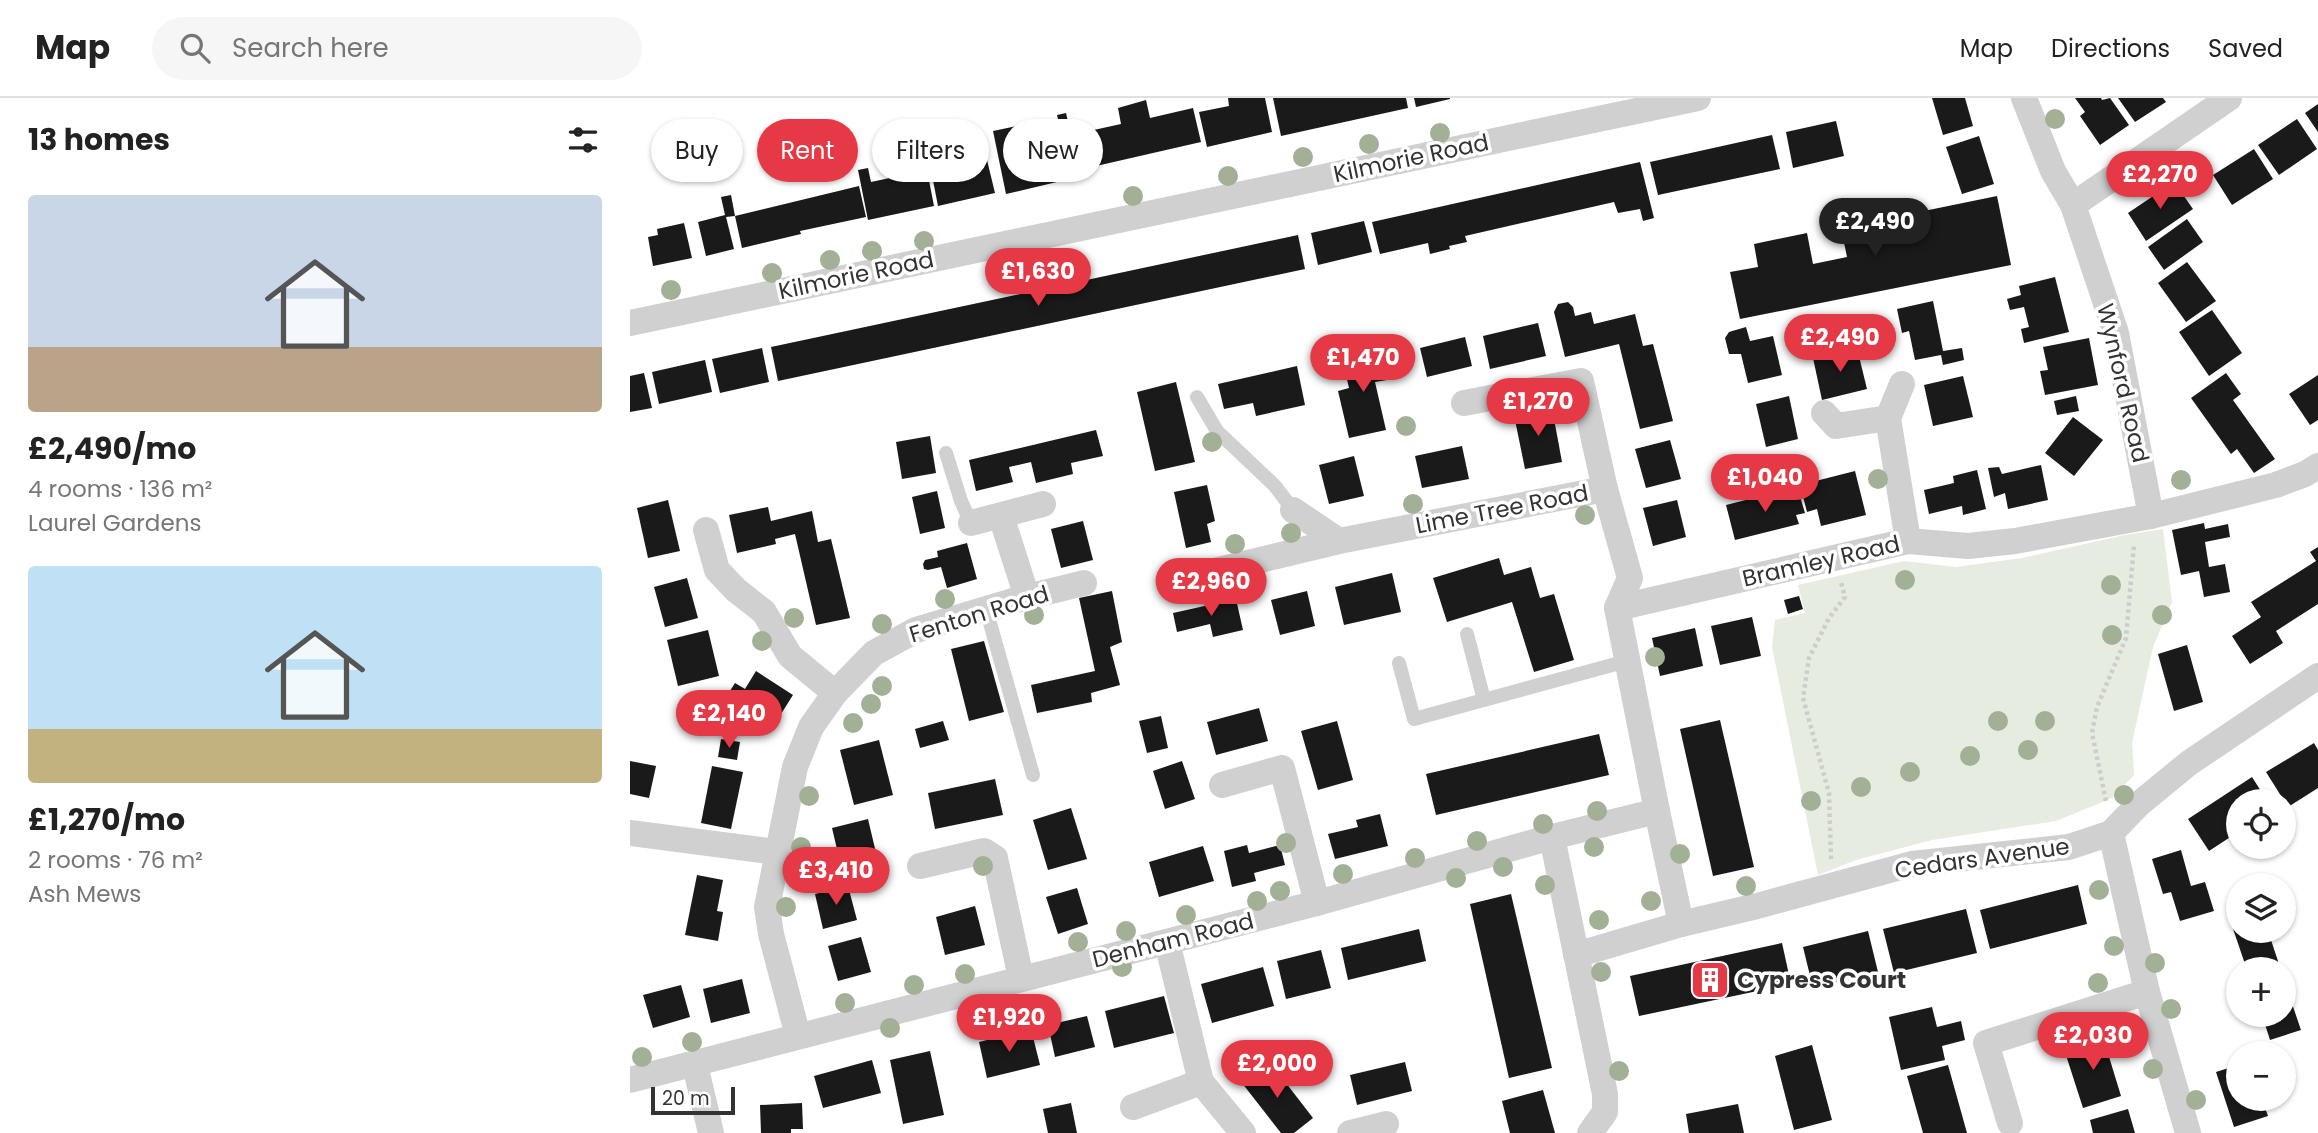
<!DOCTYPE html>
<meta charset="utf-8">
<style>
body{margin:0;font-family:Poppins,sans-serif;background:#f6f6f6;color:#222;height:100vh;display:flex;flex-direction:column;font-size:26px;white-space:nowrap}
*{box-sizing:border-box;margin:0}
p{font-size:23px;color:#767676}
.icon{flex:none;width:38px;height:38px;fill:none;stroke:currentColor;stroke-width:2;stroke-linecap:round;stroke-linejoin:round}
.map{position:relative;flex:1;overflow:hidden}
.drawer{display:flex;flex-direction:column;background:#fff;width:630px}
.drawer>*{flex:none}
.banner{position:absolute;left:21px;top:21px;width:665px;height:63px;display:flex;gap:14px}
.tools{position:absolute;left:1596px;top:691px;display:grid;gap:14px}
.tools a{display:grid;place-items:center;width:70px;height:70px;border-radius:50%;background:#fff;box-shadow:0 2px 5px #0004;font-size:35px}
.scale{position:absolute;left:21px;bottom:18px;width:84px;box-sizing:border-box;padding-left:7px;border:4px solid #333;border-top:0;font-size:19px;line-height:24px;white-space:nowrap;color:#333;-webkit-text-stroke:5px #fff;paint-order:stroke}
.price{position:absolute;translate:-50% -60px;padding:0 16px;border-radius:24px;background:#e63946;color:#fff;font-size:23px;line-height:46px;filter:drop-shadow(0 2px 4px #0008)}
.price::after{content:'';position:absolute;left:50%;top:42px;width:21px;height:16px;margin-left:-10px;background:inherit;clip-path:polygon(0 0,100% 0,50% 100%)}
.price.active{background:#222;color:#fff}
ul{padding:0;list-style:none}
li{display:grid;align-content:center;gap:14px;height:371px;padding:0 28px}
li span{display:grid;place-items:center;height:217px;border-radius:7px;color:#555}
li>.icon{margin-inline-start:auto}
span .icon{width:126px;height:126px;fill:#fffc;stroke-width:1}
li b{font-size:30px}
h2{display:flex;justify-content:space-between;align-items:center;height:84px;padding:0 28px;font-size:30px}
.tag{padding:0 24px;border-radius:32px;background:#fff;box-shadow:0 2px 5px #0004;font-size:24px;line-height:63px}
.tag.active{background:#e63946;color:#fff}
header{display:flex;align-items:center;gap:42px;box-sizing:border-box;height:98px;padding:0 35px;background:#fff;border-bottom:2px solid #e0e0e0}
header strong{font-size:33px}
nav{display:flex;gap:38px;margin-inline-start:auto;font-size:24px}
.search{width:490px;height:63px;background:#f6f6f6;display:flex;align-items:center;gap:18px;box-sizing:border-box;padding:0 24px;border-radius:38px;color:#767676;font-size:26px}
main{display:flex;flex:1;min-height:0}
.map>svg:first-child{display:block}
</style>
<header>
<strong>Map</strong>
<div class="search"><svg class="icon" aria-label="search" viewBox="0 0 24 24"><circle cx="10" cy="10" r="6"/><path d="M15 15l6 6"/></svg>Search here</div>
<nav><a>Map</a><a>Directions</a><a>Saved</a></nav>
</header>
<main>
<section class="drawer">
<h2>13 homes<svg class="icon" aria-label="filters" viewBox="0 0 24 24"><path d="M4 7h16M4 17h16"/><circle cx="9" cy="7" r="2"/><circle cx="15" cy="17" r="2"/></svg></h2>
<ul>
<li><span style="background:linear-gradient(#c9d6e8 70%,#b9a48a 0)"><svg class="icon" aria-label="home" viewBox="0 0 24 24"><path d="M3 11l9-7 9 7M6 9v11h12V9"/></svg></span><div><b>£2,490/mo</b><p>4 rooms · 136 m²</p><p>Laurel Gardens</p></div></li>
<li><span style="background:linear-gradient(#bfe0f5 75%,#c2b280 0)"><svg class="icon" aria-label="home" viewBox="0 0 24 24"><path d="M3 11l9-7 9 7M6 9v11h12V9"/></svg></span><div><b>£1,270/mo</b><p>2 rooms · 76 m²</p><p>Ash Mews</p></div></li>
</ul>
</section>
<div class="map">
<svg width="1688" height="1035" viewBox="0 0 1688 1035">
<rect width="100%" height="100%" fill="#fff"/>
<polygon fill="#e6ecdf" points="1533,431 1542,504 1523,549 1502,645 1504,677 1482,700 1426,723 1302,742 1226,762 1188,777 1142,549 1145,522 1175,515 1168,487 1274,463 1326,469 1392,460 1495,437"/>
<g fill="#1a1a1a">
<polygon points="598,0 635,0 642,34 577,49 569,14 599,8"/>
<polygon points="643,0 776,0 778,10 651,38"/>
<polygon points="784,0 820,0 820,1 786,9"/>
<polygon points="1302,0 1335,0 1343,28 1313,37"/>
<polygon points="1445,0 1471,0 1472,2 1480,0 1499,27 1470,47 1450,18 1455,14"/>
<polygon points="1488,0 1533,0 1536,4 1505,24"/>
<polygon points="516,2 520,20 563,10 571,44 440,74 427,17 436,15 441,37 491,26 488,10"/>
<polygon points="1688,6 1688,34 1675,15"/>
<polygon points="1667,21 1687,51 1649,77 1628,47"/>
<polygon points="1206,23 1214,58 1163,70 1156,34"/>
<polygon points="391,27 396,53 423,47 431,83 376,96 363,33"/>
<polygon points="1142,37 1150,71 1028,97 1020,64"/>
<polygon points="1349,38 1364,86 1332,96 1316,49"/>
<polygon points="1624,51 1643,81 1602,107 1583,77"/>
<polygon points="304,61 307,73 357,62 365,95 308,108 299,62"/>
<polygon points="1010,64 1024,120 1013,123 1010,111 988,115 984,104 835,138 837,144 819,148 820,151 800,156 798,145 750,156 742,124"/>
<polygon points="238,70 241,84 297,72 304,108 238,122 228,72"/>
<polygon points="1544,84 1563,111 1516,143 1498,115"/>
<polygon points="229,88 236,119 170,133 171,136 112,150 105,118 96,119 104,151 76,158 68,124 95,117 91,99 101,97 105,118"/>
<polygon points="1367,98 1381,167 1110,221 1100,174 1128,169 1124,146 1177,135 1183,166 1217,159 1211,130"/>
<polygon points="1557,121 1573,144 1534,172 1518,149"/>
<polygon points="734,123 742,154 688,167 681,135"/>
<polygon points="54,125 62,160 23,168 18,139 28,137 27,131"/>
<polygon points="668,137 675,171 148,283 141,249"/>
<polygon points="1557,164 1586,203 1556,224 1528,185"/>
<polygon points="1425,179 1439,234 1394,245 1391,231 1399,229 1394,209 1380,212 1377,201 1391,197 1389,188"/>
<polygon points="1303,203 1313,253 1332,250 1334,262 1313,267 1311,257 1285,262 1279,233 1272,235 1267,211"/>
<polygon points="938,204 943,209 945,218 961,214 964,226 1005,216 1013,248 1023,246 1043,323 1010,331 989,246 935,259 924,214 928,206"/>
<polygon points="1582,212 1612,255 1579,278 1549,234"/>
<polygon points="908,225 916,258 860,271 853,238"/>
<polygon points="1116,229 1120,243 1143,238 1152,277 1118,285 1111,256 1099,256 1095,240 1099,234"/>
<polygon points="835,239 842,268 797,279 790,250"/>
<polygon points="1459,240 1468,287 1415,297 1410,273 1418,272 1413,249"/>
<polygon points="132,250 139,284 90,295 82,261"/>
<polygon points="1227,250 1237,291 1192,302 1183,260"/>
<polygon points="750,252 757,282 745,284 756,332 719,340 708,293 719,290 712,260"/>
<polygon points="75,262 82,294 29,306 22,274"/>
<polygon points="667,268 675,307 626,318 623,305 594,311 588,286"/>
<polygon points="14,275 22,310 0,314 0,278"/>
<polygon points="1596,275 1611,296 1603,302 1645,361 1624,375 1607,351 1601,356 1561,300"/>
<polygon points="1688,277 1688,322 1680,327 1659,296"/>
<polygon points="1333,278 1343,319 1303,328 1294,287"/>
<polygon points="546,284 565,364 525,373 507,294"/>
<polygon points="1159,298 1168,341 1136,349 1126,306"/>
<polygon points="1446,298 1449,313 1427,317 1424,303"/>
<polygon points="922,310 932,364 895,371 884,317"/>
<polygon points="1443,319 1473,342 1444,378 1415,355"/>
<polygon points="466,332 473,358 441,365 443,376 406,385 401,364 379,369 383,384 346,393 339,362"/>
<polygon points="300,338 306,375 272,381 266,344"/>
<polygon points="1040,342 1051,381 1016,390 1005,351"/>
<polygon points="832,348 839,381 792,390 785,358"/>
<polygon points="724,358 734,398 699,406 689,367"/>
<polygon points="1411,367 1418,402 1378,411 1375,395 1364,399 1358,370 1369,369 1372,376"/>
<polygon points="1347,372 1356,411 1333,417 1332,408 1299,416 1294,392 1324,385 1323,378"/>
<polygon points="1225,373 1236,417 1191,428 1187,411 1177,414 1170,387"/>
<polygon points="577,387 585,423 577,426 581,444 556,450 544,394"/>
<polygon points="1159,391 1161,397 1169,395 1175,415 1166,417 1169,426 1105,442 1096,407"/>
<polygon points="307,393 315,430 290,436 282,399"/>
<polygon points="38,402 50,453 18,460 7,410"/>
<polygon points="1047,402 1056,439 1023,448 1013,410"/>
<polygon points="138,409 141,423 182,413 188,444 201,441 220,520 186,527 165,436 145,441 146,446 107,455 99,417"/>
<polygon points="453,423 463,462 431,470 421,431"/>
<polygon points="1574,425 1575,431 1598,426 1600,439 1575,444 1579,469 1595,466 1600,494 1574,499 1569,473 1551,477 1542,432"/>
<polygon points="337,445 347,481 317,490 311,469 298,472 294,471 293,466 295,462 308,459 307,453"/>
<polygon points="1688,449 1688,506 1646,533 1653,545 1620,566 1602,538 1631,519 1621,504 1686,463 1680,454"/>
<polygon points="869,460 874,477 901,469 910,500 924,496 944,562 904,574 882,504 817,524 803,480"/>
<polygon points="762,475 771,514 714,527 705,489"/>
<polygon points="57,480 68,520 35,529 24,489"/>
<polygon points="482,493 492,544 480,549 490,587 461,595 462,604 407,615 401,587 465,573 449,500"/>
<polygon points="677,493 685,528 650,537 641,502"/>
<polygon points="1169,498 1173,511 1158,516 1154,502"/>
<polygon points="606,501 613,532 583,539 580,526 547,534 543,515"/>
<polygon points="1122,519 1131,558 1090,567 1081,528"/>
<polygon points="1065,530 1073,568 1030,578 1022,540"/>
<polygon points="78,532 89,578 48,588 37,542"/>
<polygon points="354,543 374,614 339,623 321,551"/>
<polygon points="1557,547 1573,604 1544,613 1528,556"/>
<polygon points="126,573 163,597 144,627 109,606 105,612 93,604 105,585 115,591"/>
<polygon points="629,610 638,643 586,657 577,624"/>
<polygon points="531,618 538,650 517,655 509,623"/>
<polygon points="1090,622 1124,769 1083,778 1050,631"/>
<polygon points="313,623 319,642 290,650 285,631"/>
<polygon points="707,623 723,682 688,692 671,633"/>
<polygon points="969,636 979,677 806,717 796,676"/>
<polygon points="91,641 110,644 107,662 88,659"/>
<polygon points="249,642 263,697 224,707 210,652"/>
<polygon points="1684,645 1688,652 1688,690 1658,709 1636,674"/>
<polygon points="0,663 26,668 19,700 0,696"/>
<polygon points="552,663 565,701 535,711 523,673"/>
<polygon points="82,668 113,674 101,731 71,725"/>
<polygon points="1622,679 1638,704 1608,704 1608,734 1579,753 1558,721"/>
<polygon points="365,681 373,717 305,731 298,695"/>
<polygon points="441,710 457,761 418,772 403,722"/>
<polygon points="750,716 758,748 705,761 698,736 728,729 726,722"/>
<polygon points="238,721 247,759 211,768 202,730"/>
<polygon points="617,747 619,755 650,747 655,767 624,775 626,783 602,789 594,753"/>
<polygon points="573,748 584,783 529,799 519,764"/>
<polygon points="1551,752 1561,788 1575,784 1584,813 1550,823 1541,794 1533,796 1522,761"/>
<polygon points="67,777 93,782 87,813 93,814 88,843 55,837"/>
<polygon points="1448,787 1457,826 1360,851 1350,812"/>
<polygon points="218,788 227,822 193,831 185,796"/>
<polygon points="447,790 458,826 428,836 416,799"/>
<polygon points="881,796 922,970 879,980 840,806"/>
<polygon points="345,808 355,847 315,857 306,819"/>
<polygon points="1336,811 1347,855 1264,875 1253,831"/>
<polygon points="1608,812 1608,833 1638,833 1651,872 1617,872 1598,816"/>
<polygon points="789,831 796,863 718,882 711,850"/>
<polygon points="1238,833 1248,874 1183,890 1173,849"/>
<polygon points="231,839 241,874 208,883 198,848"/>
<polygon points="1152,845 1161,886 1009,918 1000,878"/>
<polygon points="691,852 701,890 656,901 647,863"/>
<polygon points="633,869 644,908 582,925 571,886"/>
<polygon points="112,881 120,915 81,925 73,891"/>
<polygon points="1654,882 1671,932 1640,942 1632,917 1654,917"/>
<polygon points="51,887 60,919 23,930 13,897"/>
<polygon points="534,898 544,935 484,950 475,913"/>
<polygon points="1302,909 1307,929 1331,923 1335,942 1312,948 1315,962 1271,972 1259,919"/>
<polygon points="457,918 465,949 425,959 418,927"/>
<polygon points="401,931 410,967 357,980 349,944"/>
<polygon points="1473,939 1491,998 1453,1010 1434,951"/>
<polygon points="1182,947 1202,1022 1164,1032 1145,958"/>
<polygon points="300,953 314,1017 273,1026 260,962"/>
<polygon points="242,962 251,995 193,1010 184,978"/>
<polygon points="639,963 683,1020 664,1035 651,1035 612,985"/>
<polygon points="775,964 782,993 727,1007 720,977"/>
<polygon points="1318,967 1337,1035 1293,1035 1277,978"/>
<polygon points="1608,967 1608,1001 1632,1001 1638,1018 1604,1029 1586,974"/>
<polygon points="913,992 925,1035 880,1035 872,1003"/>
<polygon points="172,1005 173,1031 161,1031 161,1035 131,1035 130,1007"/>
<polygon points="441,1005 447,1035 418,1035 413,1011"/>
<polygon points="1108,1006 1114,1035 1059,1035 1056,1016"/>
<polygon points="1498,1011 1505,1035 1463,1035 1460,1022"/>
</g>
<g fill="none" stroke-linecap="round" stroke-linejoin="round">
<g stroke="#cdcdcd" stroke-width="4.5" stroke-dasharray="3.5 3.5" stroke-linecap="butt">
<polyline points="1476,703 1462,635 1467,609 1496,540 1504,447"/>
<polyline points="1201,761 1199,695 1173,600 1179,560 1199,520 1215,499 1211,484"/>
</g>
<g stroke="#d0d0d0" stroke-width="14">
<polyline points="567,299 587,333 645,388 663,412"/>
<polyline points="316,355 331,403 341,425"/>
<polyline points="356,511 403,677"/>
<polyline points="837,536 854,602"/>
<polyline points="769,565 784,621 997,563"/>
</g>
<g stroke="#d0d0d0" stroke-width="26">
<polyline points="1394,0 1423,73 1443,107 1486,235 1521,418"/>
<polyline points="1443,107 1599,0"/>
<polyline points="0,225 1068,0"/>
<polyline points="834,305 951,283 975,391"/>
<polyline points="1194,315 1206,328 1258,320 1272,286"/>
<polyline points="1258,320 1278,443"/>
<polyline points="663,412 709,443"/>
<polyline points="371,418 397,499"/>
<polyline points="341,425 413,406"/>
<polyline points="76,432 87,472 106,492 134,514 160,558 205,595"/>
<polyline points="568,477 709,443 975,391 1000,480 987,510 1027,713"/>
<polyline points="987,510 1278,443 1338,448 1385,443 1521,418 1646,387 1675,376 1688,368"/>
<polyline points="592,687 652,670 687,805"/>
<polyline points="0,735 146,754"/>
<polyline points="1481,735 1517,894 1558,1035"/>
<polyline points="290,768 354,753 365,760 391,880"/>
<polyline points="1051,826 1127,808 1282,766 1439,749 1481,735 1509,706 1559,665 1688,578"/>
<polyline points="537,844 571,984 613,1035"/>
<polyline points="946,857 1051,826 1027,713 922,739 975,996 975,1014 960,1035"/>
<polyline points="168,938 141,836 137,809 165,669 181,629 205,595 244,555 286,532 397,499 454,485"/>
<polyline points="65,967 81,1035"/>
<polyline points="0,982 687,805 922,739"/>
<polyline points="503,1009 571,984"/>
<polyline points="1380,1025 1356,945 1517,894"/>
<polyline points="720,1035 756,1026"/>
</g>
</g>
<g fill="#a2b095">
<circle cx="1425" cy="21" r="10"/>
<circle cx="810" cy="35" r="10"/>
<circle cx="739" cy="46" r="10"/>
<circle cx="673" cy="59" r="10"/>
<circle cx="598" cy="78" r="10"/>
<circle cx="503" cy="98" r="10"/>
<circle cx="294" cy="143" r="10"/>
<circle cx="242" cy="153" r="10"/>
<circle cx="200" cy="162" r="10"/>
<circle cx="142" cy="175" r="10"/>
<circle cx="41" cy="192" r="10"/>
<circle cx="776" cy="328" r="10"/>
<circle cx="582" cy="344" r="10"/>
<circle cx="1248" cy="381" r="10"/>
<circle cx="1551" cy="382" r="10"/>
<circle cx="783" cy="406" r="10"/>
<circle cx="955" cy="417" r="10"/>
<circle cx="661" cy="435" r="10"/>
<circle cx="605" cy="446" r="10"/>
<circle cx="1275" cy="482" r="10"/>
<circle cx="1481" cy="487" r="10"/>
<circle cx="315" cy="501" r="10"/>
<circle cx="404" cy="517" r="10"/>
<circle cx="1532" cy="517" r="10"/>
<circle cx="164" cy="520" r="10"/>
<circle cx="252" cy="526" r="10"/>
<circle cx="1482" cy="537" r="10"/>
<circle cx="132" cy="543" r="10"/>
<circle cx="1025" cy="559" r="10"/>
<circle cx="252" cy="588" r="10"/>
<circle cx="241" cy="606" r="10"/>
<circle cx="1368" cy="623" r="10"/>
<circle cx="1415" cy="623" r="10"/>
<circle cx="223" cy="625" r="10"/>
<circle cx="1398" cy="652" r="10"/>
<circle cx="1340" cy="658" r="10"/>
<circle cx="1280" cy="674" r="10"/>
<circle cx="1231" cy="689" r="10"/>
<circle cx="1494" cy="697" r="10"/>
<circle cx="179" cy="698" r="10"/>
<circle cx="1181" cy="703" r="10"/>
<circle cx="967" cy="713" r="10"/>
<circle cx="913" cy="726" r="10"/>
<circle cx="847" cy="743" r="10"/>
<circle cx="656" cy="745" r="10"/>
<circle cx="171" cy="749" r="10"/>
<circle cx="964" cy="749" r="10"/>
<circle cx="1050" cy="756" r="10"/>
<circle cx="785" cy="760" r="10"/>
<circle cx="353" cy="768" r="10"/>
<circle cx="873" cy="769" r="10"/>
<circle cx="713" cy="776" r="10"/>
<circle cx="826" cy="780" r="10"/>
<circle cx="915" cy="787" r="10"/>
<circle cx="1116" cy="788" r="10"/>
<circle cx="1469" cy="792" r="10"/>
<circle cx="650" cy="793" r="10"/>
<circle cx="627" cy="803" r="10"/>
<circle cx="1021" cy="803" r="10"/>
<circle cx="156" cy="809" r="10"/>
<circle cx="556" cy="817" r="10"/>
<circle cx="969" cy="822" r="10"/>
<circle cx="496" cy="833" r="10"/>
<circle cx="448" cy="844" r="10"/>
<circle cx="1484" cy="848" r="10"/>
<circle cx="1525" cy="865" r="10"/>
<circle cx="492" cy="869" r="10"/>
<circle cx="971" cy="874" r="10"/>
<circle cx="335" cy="876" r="10"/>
<circle cx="1468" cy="885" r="10"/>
<circle cx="284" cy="887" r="10"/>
<circle cx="215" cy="905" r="10"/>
<circle cx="1541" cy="911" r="10"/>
<circle cx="260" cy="930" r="10"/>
<circle cx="62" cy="944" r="10"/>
<circle cx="12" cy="959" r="10"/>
<circle cx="1523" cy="971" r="10"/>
<circle cx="989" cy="973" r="10"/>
<circle cx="1566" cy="1002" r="10"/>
</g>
<defs>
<g id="building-square" transform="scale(2.0125)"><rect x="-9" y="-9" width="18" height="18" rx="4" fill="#e63946" stroke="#fff"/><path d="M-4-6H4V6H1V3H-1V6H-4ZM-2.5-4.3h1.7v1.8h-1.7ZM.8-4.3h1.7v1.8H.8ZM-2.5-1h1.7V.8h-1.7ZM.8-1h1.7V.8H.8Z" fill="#fff"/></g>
</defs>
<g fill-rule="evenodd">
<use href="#building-square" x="1080" y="882"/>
</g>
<g text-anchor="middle" stroke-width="7" stroke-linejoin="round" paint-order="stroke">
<g font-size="23" fill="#333" stroke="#fff">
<text transform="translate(781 60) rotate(-12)" y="8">Kilmorie Road</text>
<text transform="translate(226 177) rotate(-12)" y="8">Kilmorie Road</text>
<text transform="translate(1493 285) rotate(77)" y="8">Wynford Road</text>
<text transform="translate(872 411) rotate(-11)" y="8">Lime Tree Road</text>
<text transform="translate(1191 463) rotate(-13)" y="8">Bramley Road</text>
<text transform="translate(349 516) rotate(-17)" y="8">Fenton Road</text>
<text transform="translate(1352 760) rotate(-8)" y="8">Cedars Avenue</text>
<text transform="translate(543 842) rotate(-14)" y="8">Denham Road</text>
</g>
<g font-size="23" font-weight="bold" fill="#333" stroke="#fff" text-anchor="start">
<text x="1107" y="890">Cypress Court</text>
</g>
</g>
</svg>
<div class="tools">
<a><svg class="icon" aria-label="locate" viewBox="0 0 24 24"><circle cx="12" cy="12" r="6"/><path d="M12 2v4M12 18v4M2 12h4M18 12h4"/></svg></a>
<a><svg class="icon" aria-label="layers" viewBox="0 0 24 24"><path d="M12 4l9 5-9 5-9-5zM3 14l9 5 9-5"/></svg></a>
<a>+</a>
<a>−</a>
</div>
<div class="scale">20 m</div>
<b class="price" style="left:1530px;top:113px">£2,270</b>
<b class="price active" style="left:1245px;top:160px">£2,490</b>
<b class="price" style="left:408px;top:210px">£1,630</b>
<b class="price" style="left:1210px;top:276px">£2,490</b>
<b class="price" style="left:733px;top:296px">£1,470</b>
<b class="price" style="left:908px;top:340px">£1,270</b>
<b class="price" style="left:1135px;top:416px">£1,040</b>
<b class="price" style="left:581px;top:520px">£2,960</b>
<b class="price" style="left:99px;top:652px">£2,140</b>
<b class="price" style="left:206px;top:809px">£3,410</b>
<b class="price" style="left:379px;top:956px">£1,920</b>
<b class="price" style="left:1463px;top:974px">£2,030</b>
<b class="price" style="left:647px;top:1002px">£2,000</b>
<div class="banner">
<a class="tag">Buy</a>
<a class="tag active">Rent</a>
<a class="tag">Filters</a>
<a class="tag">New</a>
</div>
</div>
</main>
